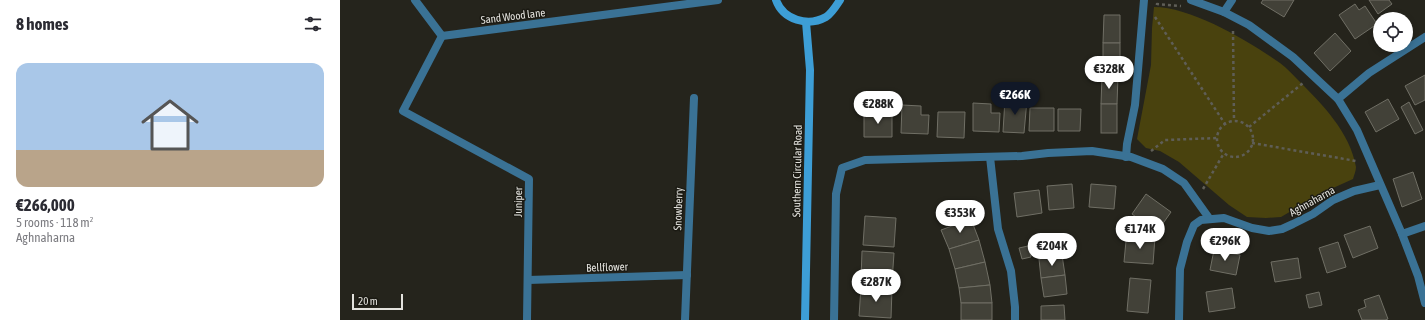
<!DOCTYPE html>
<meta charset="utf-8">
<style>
body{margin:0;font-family:"Asap Condensed",sans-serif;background:#f2f2f3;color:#2b2b33;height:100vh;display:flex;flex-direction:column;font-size:15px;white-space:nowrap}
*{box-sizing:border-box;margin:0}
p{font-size:13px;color:#7c7c81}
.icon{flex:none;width:22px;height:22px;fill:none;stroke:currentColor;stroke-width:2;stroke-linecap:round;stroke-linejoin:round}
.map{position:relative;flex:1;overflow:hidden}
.drawer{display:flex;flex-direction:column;background:#fff;width:340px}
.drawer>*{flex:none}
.controls{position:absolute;left:1033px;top:12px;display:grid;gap:8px}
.controls a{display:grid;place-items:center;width:40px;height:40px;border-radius:50%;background:#fff;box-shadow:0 2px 6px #0003;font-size:20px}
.scale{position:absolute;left:12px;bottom:10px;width:51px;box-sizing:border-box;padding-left:4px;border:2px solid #e3e2dd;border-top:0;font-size:11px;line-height:14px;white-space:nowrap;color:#e3e2dd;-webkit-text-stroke:3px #1b1a13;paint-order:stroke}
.price{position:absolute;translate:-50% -34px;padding:0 9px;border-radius:14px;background:#fff;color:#222;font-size:13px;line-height:26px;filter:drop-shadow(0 1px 2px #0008)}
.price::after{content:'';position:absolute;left:50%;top:24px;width:12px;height:9px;margin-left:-6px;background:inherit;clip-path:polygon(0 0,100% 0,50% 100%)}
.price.selected{background:#111827;color:#fff}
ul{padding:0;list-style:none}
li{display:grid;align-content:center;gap:8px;height:212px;padding:0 16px}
li span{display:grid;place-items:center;height:124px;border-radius:12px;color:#555}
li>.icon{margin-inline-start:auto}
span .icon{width:72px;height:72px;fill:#fffc;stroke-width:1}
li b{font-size:17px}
h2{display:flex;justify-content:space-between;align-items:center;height:48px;padding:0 16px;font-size:17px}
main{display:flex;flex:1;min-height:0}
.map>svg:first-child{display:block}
</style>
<main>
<section class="drawer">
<h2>8 homes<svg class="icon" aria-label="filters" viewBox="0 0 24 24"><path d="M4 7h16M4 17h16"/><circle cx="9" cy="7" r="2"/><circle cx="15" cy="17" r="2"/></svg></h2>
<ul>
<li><span style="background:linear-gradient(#a9c7e8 70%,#b9a48a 0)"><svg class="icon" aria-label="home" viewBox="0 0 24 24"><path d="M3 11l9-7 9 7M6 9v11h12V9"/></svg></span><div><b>€266,000</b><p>5 rooms · 118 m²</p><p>Aghnaharna</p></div></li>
</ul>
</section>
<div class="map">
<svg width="1085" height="320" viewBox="0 0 1085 320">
<rect width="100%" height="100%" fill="#25241c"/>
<path fill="#49420e" d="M814 7C852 7 910 42 940 63 947 68 952 74 958 80 982 104 1010 132 1016 167 1016 171 1014 175 1013 179L982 193 941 217 926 218 907 217 889 205 839 162 820 151 806 148 797 139 811 65 812 28Z"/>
<g fill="#424138" stroke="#706f65">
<polygon points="923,0 954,0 944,17 921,3"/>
<polygon points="1029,0 1049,0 1052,4 1038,14"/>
<polygon points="1015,4 1019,10 1025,6 1037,24 1015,39 999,15"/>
<polygon points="764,15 780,15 780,43 763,43"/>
<polygon points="995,33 1011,51 990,71 974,53"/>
<rect x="763" y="43" width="17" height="28"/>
<polygon points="762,75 778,76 777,104 761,104"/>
<polygon points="1085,75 1085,100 1075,105 1065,86"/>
<polygon points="665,99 687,100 684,133 663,132"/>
<polygon points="1048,99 1059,119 1036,132 1025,112"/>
<polygon points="1069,102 1083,130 1075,134 1061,107"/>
<polygon points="633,103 651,104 651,113 660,113 659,132 633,131"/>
<rect x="761" y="104" width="16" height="29"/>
<polygon points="562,105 581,106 581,115 589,115 588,134 561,133"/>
<polygon points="690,108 714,108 714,131 689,131"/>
<polygon points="718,109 741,109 740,131 718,131"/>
<polygon points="524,112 552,113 552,137 524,137"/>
<polygon points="598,112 625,112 624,138 597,137"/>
<polygon points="1073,172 1082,199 1062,207 1053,179"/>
<polygon points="732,184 734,208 709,210 707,186"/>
<polygon points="751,184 776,186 774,209 749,207"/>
<polygon points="699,190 702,213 677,217 674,193"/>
<polygon points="806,194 831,212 817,232 792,214"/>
<polygon points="525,216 556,218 554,247 523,245"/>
<polygon points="631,219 639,240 609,249 601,230"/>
<polygon points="1030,226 1038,248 1013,258 1004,235"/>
<polygon points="797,235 815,237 813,264 784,262 786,241 796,242"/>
<polygon points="639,240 645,262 615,269 609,249"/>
<polygon points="998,242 1006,267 987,273 979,248"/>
<polygon points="688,246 691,257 682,259 679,248"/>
<polygon points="874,250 900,255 896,275 870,270"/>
<polygon points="522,251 554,253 552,282 521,280"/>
<polygon points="722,255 725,275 701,278 699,259"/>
<polygon points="958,258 961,278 935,282 931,262"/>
<polygon points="645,262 650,285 619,288 615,269"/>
<polygon points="725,275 727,294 704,297 701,278"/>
<polygon points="790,278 811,280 808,313 787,311"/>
<polygon points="650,285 652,303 621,303 619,288"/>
<polygon points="521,287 552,289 551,318 519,316"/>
<polygon points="892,288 895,308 869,312 866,292"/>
<polygon points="979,292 982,305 969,308 966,295"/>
<polygon points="1039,295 1048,319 1045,320 1022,320 1018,310 1026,307 1024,300"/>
<rect x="621" y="303" width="31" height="17"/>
<polygon points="724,305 725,320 701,320 701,306"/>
</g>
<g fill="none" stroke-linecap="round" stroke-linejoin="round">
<g stroke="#5f5e57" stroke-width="2.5" stroke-dasharray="3 3" stroke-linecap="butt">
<polyline points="817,5 817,4 841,6"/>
<polyline points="815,17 885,124"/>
<polyline points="893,31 894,121"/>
<circle cx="895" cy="139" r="18"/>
<polyline points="909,127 963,83"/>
<polyline points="912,143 1016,161"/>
<polyline points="811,151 825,140 877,138"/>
<polyline points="863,189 884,153"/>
</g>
<g stroke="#3a7295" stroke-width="8">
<polyline points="75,0 102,36"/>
<polyline points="851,0 884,12 909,25 953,57 998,99 1017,130 1062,234 1078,276 1085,303"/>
<polyline points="884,12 892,0"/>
<polyline points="998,99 1029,73 1085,37"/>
<polyline points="650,157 658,229 671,271 675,307 675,320"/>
<polyline points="786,157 787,144 795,105 804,0"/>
<polyline points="1062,234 1085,226"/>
<polyline points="188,280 347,275"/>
<polyline points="187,320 189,179 63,111 102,36 378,0"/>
<polyline points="345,320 354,98"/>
<polyline points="494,320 496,194 502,168 525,160 682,156 708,153 752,151 791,157 823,169 844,183 869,218"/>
<polyline points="839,320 840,269 847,242 854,225 861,220 884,218 912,228 929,231 942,229 953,224 973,214 993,200 1014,191 1040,185"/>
</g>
<g stroke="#3d9ed6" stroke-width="8">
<path d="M436 0C443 20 468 27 486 17 492 13 496 6 500 0"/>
<polyline points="465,320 470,70 466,22"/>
</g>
</g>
<g text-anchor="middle" stroke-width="3" stroke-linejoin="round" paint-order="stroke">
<g font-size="11" fill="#e3e2dd" stroke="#1b1a13">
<text transform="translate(173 16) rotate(-7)" y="4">Sand Wood lane</text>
<text transform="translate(457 171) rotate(-89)" y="4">Southern Circular Road</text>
<text transform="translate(972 201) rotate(-29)" y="4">Aghnaharna</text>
<text transform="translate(178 202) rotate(-89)" y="4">Juniper</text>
<text transform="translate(338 209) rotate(-88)" y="4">Snowberry</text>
<text transform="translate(267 267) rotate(-2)" y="4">Bellflower</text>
</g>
</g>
</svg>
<div class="controls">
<a><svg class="icon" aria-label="locate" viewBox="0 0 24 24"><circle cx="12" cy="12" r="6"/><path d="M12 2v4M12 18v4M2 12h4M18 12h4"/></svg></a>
</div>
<div class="scale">20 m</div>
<b class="price" style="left:769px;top:90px">€328K</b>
<b class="price selected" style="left:675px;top:116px">€266K</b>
<b class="price" style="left:538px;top:125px">€288K</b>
<b class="price" style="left:620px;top:234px">€353K</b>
<b class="price" style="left:800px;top:250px">€174K</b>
<b class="price" style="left:885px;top:262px">€296K</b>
<b class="price" style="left:712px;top:267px">€204K</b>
<b class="price" style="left:536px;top:303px">€287K</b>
</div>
</main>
